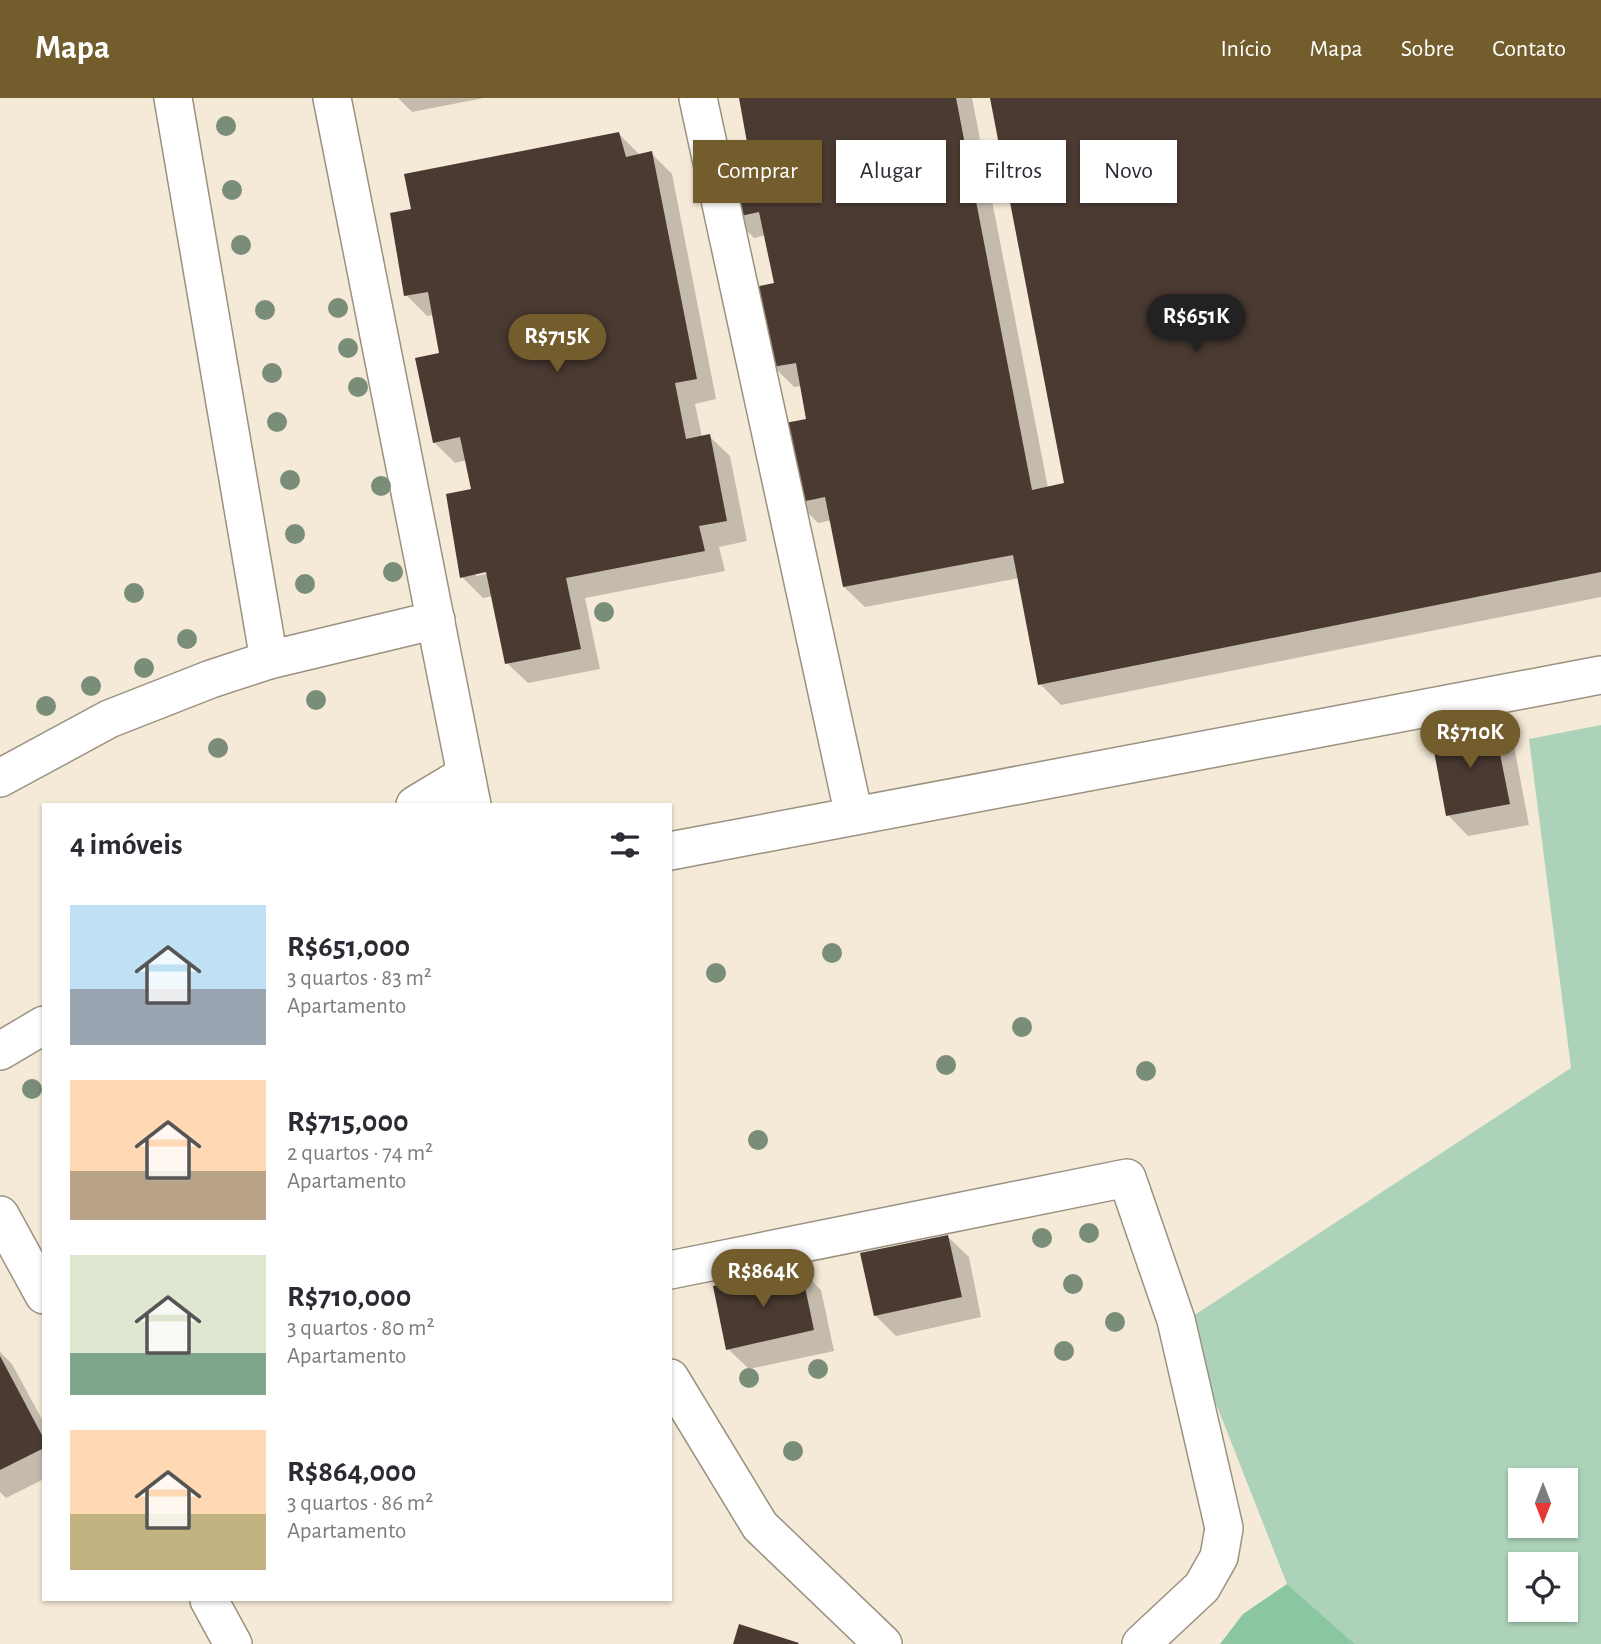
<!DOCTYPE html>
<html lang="pt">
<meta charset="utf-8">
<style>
body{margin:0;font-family:"Alegreya Sans",sans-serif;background:#f7f7f7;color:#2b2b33;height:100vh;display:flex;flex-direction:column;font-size:26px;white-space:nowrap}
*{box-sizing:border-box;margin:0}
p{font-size:23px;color:#7c7c81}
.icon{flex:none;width:38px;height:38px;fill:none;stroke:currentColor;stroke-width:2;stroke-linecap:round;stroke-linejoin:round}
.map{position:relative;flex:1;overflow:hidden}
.details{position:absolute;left:42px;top:705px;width:630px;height:798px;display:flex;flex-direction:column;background:#fff;border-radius:0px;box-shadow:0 2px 5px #0004}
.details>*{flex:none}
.top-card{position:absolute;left:693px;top:42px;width:665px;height:63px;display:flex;gap:14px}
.needle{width:46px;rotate:180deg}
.buttons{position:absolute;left:1508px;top:1370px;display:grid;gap:14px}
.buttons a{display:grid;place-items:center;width:70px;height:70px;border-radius:0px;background:#fff;box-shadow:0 2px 5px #0004;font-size:35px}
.price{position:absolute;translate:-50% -60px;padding:0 16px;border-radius:24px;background:#735d2d;color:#fff;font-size:23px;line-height:46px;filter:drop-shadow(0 2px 4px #0008)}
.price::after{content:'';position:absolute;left:50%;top:42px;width:21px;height:16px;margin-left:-10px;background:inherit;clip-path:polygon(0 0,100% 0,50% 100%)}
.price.selected{background:#222;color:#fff}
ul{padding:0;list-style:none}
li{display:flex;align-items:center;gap:21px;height:175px;padding:0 28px}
li span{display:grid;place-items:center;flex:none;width:196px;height:140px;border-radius:0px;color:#555}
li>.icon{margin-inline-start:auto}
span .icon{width:84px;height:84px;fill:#fffc;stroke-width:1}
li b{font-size:30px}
h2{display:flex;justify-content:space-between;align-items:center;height:84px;padding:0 28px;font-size:30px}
.chip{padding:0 24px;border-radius:0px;background:#fff;box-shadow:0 2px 5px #0004;font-size:24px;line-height:63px}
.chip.selected{background:#735d2d;color:#fff}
header{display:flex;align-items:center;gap:42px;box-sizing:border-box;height:98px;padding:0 35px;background:#735d2d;color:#fff}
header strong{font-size:33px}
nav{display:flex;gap:38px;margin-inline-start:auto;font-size:24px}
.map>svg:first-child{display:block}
</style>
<header>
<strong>Mapa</strong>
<nav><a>Início</a><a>Mapa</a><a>Sobre</a><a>Contato</a></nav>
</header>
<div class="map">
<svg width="1601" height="1546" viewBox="0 0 1601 1546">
<rect width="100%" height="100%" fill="#f5ead8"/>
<path fill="#acd2ba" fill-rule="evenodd" d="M1601 627V1546H1355L1287 1486 1184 1224 1571 970 1529 641ZM1521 1382H1566V1428H1521ZM1521 1466H1566V1512H1521Z"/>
<polygon fill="#8bc6a2" points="1287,1486 1355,1546 1220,1546 1243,1516"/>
<g fill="#0003" fill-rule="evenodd">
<polygon points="398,0 484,0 412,14"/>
<polygon points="741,0 972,0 1048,390 1066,387 992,0 1601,0 1601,499 1061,607 1040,586 1019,480 865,509 844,489 832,422 818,425 797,404 808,322 802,288 794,289 773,268 776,187 766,137 754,140 733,119 750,52"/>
<path d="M619 36 640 57 651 55 672 76 716 301 695 306 702 339 709 338 730 358 747 443 719 449 725 473 585 500 600 571 528 585 507 565 493 498 483 500 462 479 473 392 467 362 455 365 434 344 441 256 434 217 427 218 406 197 413 113ZM495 471V474L476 478V475Z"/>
<polygon points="1494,627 1514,648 1529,727 1468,738 1448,717"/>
<polygon points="948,1139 969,1159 981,1219 896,1238 875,1217"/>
<polygon points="801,1172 821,1192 834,1253 749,1271 728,1251"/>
<polygon points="0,1254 12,1266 44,1325 44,1381 6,1400 0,1394"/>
</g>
<g fill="#4a3a32">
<polygon points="739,0 956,0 1032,392 1064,385 990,0 1601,0 1601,474 1038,587 1013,457 843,489 825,399 796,405 780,326 806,321 796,265 772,269 755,189 774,185 759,114 731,120 718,55 748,50"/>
<polygon points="619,34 626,59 652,53 697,281 675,285 686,341 710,336 727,423 699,428 705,453 566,480 581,551 505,566 486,474 460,480 446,396 471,391 460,339 433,345 415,260 439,255 428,194 404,198 390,115 411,111 404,76"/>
<polygon points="1494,626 1510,706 1446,718 1431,637"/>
<polygon points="948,1137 962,1199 874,1218 860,1155"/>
<polygon points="801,1170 814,1232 726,1252 713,1188"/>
<polygon points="0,1258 44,1341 44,1350 0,1372"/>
<polygon points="739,1526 799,1545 798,1546 733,1546"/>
</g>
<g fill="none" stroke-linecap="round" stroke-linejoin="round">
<g stroke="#9b9180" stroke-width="40">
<g id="minor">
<polyline points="173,0 269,562"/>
<polyline points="332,0 472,707"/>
<polyline points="698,0 854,718"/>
<polyline points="0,680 109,621 211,581 269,562 436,522"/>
<polyline points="415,707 465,677"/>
<polyline points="670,753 1601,577"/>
<polyline points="0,953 44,927"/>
<polyline points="0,1117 44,1197"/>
<polyline points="670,1172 1127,1080 1176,1222 1224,1430 1219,1459 1202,1489 1141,1546"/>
<polyline points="670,1280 760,1428 883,1546"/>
<polyline points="209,1502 233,1546"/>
</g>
</g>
<use href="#minor" stroke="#fff" stroke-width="37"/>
</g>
<g fill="#798d78">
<circle cx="226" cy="28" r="10"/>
<circle cx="232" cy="92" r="10"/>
<circle cx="241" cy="147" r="10"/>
<circle cx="338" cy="210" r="10"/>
<circle cx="265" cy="212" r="10"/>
<circle cx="348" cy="250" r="10"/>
<circle cx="272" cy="275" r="10"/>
<circle cx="358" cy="289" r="10"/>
<circle cx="277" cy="324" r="10"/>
<circle cx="290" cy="382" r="10"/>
<circle cx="381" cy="388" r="10"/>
<circle cx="295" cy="436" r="10"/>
<circle cx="393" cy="474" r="10"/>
<circle cx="305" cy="486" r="10"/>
<circle cx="134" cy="495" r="10"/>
<circle cx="604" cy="514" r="10"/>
<circle cx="187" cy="541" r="10"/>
<circle cx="144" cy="570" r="10"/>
<circle cx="91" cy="588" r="10"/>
<circle cx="316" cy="602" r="10"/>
<circle cx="46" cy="608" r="10"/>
<circle cx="218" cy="650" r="10"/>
<circle cx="832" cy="855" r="10"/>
<circle cx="716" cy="875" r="10"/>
<circle cx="1022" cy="929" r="10"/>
<circle cx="946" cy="967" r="10"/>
<circle cx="1146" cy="973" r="10"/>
<circle cx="32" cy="991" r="10"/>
<circle cx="758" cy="1042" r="10"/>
<circle cx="1089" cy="1135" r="10"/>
<circle cx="1042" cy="1140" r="10"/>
<circle cx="1073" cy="1186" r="10"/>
<circle cx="1115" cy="1224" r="10"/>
<circle cx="1064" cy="1253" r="10"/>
<circle cx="818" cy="1271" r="10"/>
<circle cx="749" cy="1280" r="10"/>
<circle cx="793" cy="1353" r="10"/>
</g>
</svg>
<div class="buttons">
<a><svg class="needle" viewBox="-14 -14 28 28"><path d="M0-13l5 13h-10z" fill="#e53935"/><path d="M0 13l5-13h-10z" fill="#7c7c81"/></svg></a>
<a><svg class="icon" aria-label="locate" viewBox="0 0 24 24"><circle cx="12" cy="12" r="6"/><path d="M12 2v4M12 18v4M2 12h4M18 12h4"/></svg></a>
</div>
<b class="price selected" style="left:1196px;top:256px">R$651K</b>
<b class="price" style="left:557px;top:276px">R$715K</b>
<b class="price" style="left:1470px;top:672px">R$710K</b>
<b class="price" style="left:763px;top:1211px">R$864K</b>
<div class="top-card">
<a class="chip selected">Comprar</a>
<a class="chip">Alugar</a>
<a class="chip">Filtros</a>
<a class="chip">Novo</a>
</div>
<section class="details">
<h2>4 imóveis<svg class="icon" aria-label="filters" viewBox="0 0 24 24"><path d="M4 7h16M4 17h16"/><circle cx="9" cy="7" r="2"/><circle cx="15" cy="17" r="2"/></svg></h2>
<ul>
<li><span style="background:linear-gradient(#bfe0f5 60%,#9aa5b1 0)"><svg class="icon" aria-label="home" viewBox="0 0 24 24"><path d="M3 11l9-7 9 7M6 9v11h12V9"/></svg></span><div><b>R$651,000</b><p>3 quartos · 83 m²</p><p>Apartamento</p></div></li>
<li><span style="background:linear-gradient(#ffd9b3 65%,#b9a48a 0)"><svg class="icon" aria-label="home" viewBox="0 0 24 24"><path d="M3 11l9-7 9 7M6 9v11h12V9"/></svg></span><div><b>R$715,000</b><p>2 quartos · 74 m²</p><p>Apartamento</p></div></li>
<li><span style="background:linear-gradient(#dfe7d0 70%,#7fa58c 0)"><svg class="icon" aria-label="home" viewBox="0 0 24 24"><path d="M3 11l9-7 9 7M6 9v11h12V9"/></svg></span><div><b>R$710,000</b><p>3 quartos · 80 m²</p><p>Apartamento</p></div></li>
<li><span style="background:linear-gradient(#ffd9b3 60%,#c2b280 0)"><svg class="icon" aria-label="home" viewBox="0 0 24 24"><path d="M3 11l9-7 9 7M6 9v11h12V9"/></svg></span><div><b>R$864,000</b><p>3 quartos · 86 m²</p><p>Apartamento</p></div></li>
</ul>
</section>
</div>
